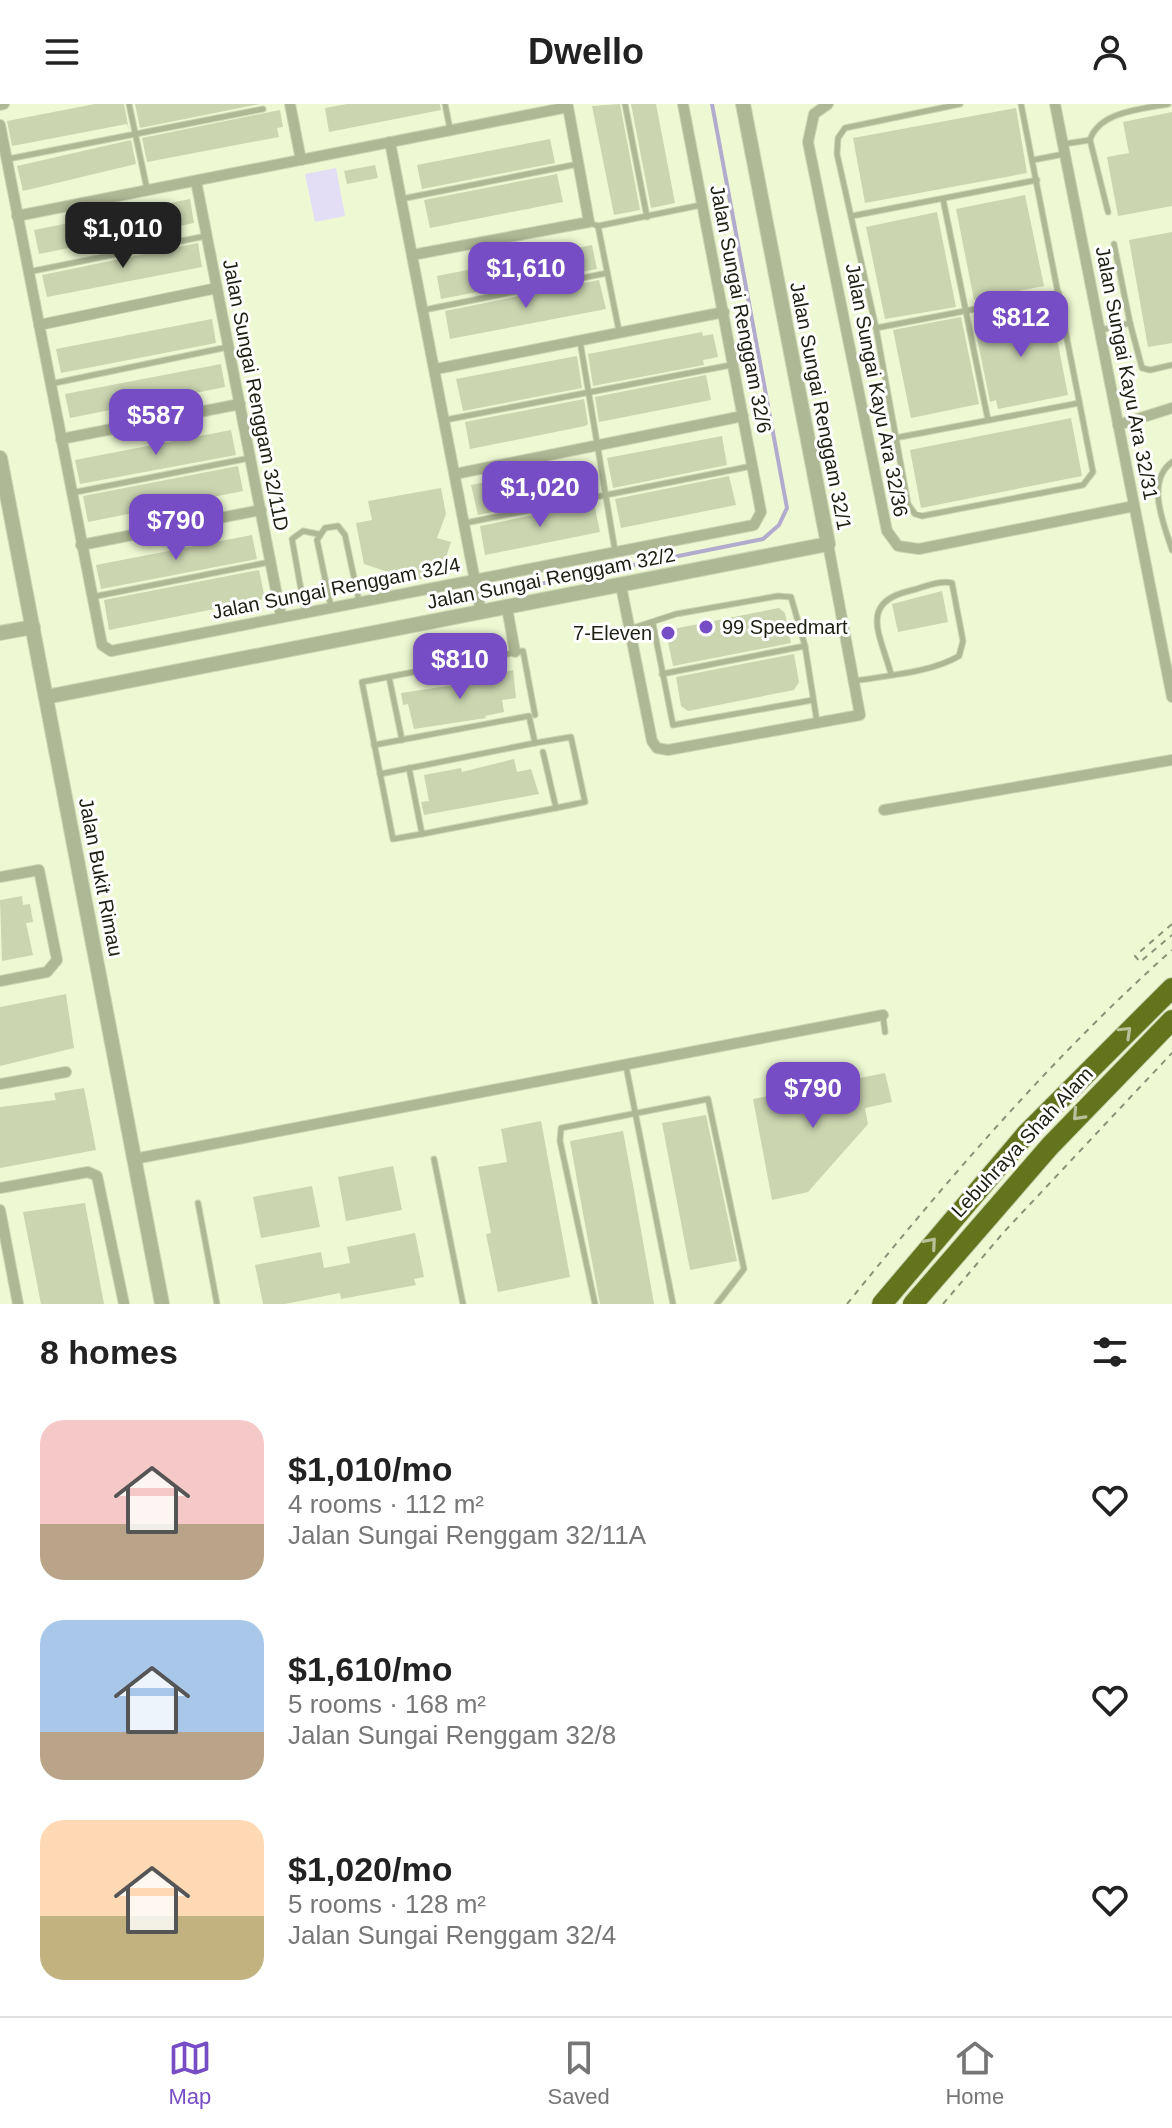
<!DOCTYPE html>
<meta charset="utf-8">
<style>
body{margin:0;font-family:Helvetica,sans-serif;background:#f6f6f6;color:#222;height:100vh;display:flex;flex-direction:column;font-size:30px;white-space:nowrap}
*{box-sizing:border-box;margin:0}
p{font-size:26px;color:#767676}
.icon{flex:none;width:44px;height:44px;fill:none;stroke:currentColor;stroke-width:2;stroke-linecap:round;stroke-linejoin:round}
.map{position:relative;height:1200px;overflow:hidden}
.panel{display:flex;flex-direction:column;background:#fff;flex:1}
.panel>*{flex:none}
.price{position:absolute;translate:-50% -68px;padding:0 18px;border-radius:16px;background:#774dc6;color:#fff;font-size:26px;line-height:52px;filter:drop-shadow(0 2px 4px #0008)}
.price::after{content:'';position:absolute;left:50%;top:48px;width:24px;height:18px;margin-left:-12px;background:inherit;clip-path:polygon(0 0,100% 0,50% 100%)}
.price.on{background:#222;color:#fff}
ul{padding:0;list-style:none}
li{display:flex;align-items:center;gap:24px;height:200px;padding:0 40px}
li span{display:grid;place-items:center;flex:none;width:224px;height:160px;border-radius:24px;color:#555}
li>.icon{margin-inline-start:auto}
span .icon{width:96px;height:96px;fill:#fffc;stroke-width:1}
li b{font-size:34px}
h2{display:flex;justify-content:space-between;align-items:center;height:96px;padding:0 40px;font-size:34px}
header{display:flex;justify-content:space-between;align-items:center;height:104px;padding:0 40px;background:#fff;font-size:36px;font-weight:600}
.tabs{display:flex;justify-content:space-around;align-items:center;height:112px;border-top:2px solid #e0e0e0;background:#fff;font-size:22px;color:#767676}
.tabs a{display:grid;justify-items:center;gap:4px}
.tabs .on{color:#774dc6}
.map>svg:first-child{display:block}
</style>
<header><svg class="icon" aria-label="menu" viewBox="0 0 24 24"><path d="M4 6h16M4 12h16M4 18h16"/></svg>Dwello<svg class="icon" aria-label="person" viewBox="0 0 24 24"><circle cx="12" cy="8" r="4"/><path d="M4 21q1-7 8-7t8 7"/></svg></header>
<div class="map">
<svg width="1172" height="1200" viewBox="0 0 1172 1200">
<rect width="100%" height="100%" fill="#eef8d3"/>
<polygon fill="#e3def6" points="336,64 345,112 315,118 305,70"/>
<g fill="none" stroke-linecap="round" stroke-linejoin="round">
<polyline stroke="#b3abce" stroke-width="4" points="494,489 763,435 779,421 787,404 712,0"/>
</g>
<g fill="#cbd5b0">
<polygon points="95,0 124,0 129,26 127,20 12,42 7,17"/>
<polygon points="135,0 260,0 140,24"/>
<polygon points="347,0 440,0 441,6 329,28 325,4"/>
<polygon points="620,0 640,106 614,111 592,2"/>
<polygon points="631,0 656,0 675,99 651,104"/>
<polygon points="1016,4 1027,69 865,99 853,34"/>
<polygon points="280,6 283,23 277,24 279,33 147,58 142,34"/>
<polygon points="1172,8 1172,102 1118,112 1107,53 1129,49 1123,18"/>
<polygon points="550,35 555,59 422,85 417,61"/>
<polygon points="131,36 136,60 23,87 17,62"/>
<polygon points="375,61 378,74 347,80 344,67"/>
<polygon points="557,70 563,98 430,124 424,96"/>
<polygon points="1025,91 1044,182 974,196 956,105"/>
<polygon points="190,95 194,119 39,150 34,126"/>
<polygon points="937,108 956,203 885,215 866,123"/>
<polygon points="1172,128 1172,239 1148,243 1129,136"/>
<polygon points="198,139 202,163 47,193 42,171"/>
<polygon points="592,141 597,165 441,195 437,172"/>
<polygon points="599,176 606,205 450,235 445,207"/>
<polygon points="1051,204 1068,291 998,305 996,296 990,298 974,219"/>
<polygon points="961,213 979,300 911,314 893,226"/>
<polygon points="212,215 216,239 61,269 56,245"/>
<polygon points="702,228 703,232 713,230 718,253 703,256 704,261 593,282 588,250"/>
<polygon points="577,252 582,284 463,307 456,275"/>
<polygon points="221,260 225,283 70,314 65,290"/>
<polygon points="706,271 711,296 599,318 595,293"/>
<polygon points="584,295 588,320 585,322 470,345 465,318"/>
<polygon points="1071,314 1082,372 921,404 910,346"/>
<polygon points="231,326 236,351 80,380 75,356"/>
<polygon points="722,332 727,361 613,384 607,354"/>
<polygon points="586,359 592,388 478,411 471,381"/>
<polygon points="238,362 243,387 88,418 83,392"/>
<polygon points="729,372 736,401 621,424 615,395"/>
<polygon points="441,384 446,410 437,434 451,438 440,472 390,480 388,468 364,460 356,419 372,416 368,397"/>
<polygon points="594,399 600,428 485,451 480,422"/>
<polygon points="252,431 257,455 101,485 96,461"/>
<polygon points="259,466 265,495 109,526 104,496"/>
<polygon points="942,487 948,518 898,528 892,500"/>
<polygon points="779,504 785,509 791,539 673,562 667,533 673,525"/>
<polygon points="794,550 799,578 794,586 688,607 681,602 676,573"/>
<polygon points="513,566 516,594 502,596 504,608 485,612 486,614 414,625 408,600 403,601 401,589 468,579 475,577 475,574"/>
<polygon points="514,655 517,668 531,665 539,690 424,711 421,698 429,697 424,671 461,664 462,668"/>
<polygon points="22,792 23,801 30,800 33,818 26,819 33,851 2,857 0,796"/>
<polygon points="66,890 74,944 0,962 0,903"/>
<polygon points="885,969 892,998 865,1004 868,1020 808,1088 772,1096 753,995"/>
<polygon points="84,984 96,1046 0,1064 0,1003 56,996 54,989"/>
<polygon points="706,1011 737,1157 690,1166 662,1019"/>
<polygon points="541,1017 570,1173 498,1188 486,1130 491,1129 478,1063 507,1058 501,1025"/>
<polygon points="623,1027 633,1081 654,1200 600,1200 582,1104 570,1037"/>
<polygon points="393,1062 402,1106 346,1117 338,1073"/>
<polygon points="312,1082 320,1123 261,1134 253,1093"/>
<polygon points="85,1099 104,1200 41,1200 23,1108"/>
<polygon points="415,1129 424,1173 414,1175 416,1181 341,1195 340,1189 285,1200 263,1200 255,1161 321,1148 324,1164 350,1159 347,1143"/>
</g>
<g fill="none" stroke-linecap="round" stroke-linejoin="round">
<g stroke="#ccd5b4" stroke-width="7">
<g id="service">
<polyline points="129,0 147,85"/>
<polyline points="445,0 450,25"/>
<polyline points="625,0 647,113"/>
<polyline points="960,0 845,24 838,34 837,50 876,224 1059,189"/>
<path d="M1090 36C1099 7 1143 5 1168 0"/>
<polyline points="1064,40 1090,36 1108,108"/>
<polyline points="8,55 263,5"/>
<polyline points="1033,56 1064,50"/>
<polyline points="401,95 578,60"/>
<polyline points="943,95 988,316"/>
<polyline points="852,112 1037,76"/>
<polyline points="590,119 598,122 701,101"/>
<polyline points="598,122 619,227"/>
<polyline points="1114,140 1130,219"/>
<polyline points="28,168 206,132"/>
<polyline points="424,206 607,169"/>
<polyline points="876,224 908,400 915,410 922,412 1083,381 1093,368 1021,0"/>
<polyline points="1101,226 1130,219 1142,264 1150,266 1172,261"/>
<polyline points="580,237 615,447"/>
<polyline points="50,280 228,243"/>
<polyline points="445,316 731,261"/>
<polyline points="895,334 1079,299"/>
<path d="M1172 358C1145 378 1164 420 1172 446"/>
<polyline points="71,389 250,354"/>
<polyline points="465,419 752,362"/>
<polyline points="92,493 270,458"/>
<polyline points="331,503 317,436 325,424 338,422 345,431 359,497"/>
<polyline points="305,508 292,435 303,427 318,430"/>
<polyline points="653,520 673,621 813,596"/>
<polyline points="630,525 676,510 778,492 791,493 805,542 817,618"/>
<polyline points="431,565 433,576"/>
<polyline points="662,570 805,542"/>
<polyline points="389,573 402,636"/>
<path d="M855 577C888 571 930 569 959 552L963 537 952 479C938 476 922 484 909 487 858 499 881 532 891 570"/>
<polyline points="535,639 571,633 585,698 556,704 543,648"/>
<polyline points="374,641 529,612 535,639 380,670"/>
<polyline points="409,664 422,730 393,735 362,578 523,547 535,611"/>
<polyline points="422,730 556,704"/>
<polyline points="883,912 885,928"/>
<polyline points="626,962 673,1200"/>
<polyline points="434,1055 463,1200"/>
<polyline points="198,1099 217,1200"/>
<polyline points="595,1200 560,1037 561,1024 708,995 744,1165 717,1200"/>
</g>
</g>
<g stroke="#ccd5b4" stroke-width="12">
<g id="minor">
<polyline points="290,0 301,56"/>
<polyline points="828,0 814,10 808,38 887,427 898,442 919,445 1134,402"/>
<polyline points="1055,0 1172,593"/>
<polyline points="0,1 4,0"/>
<polyline points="0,21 102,541 111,547 754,421 761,408 683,0"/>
<polyline points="390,38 481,508"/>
<polyline points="196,77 281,512"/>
<polyline points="17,112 568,3 589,118 412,151"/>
<polyline points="39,221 217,184"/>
<polyline points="436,265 724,208"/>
<polyline points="1118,321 1172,304"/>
<polyline points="61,335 240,300"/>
<polyline points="455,370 743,312"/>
<polyline points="81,441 261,406"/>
<polyline points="621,482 652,637 657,644 668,646 860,611 828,440"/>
<polyline points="507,504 515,548"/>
<polyline points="884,706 1172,656"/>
<polyline points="0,773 39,766 57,856 47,868 0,877"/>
<polyline points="0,980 66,968"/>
<polyline points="134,1055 883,911"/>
<polyline points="0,1084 88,1068 97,1072 124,1200"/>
<polyline points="0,1106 18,1200"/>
</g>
</g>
<g stroke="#ccd5b4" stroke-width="16">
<g id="tertiary">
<polyline points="0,354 162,1200"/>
<polyline points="0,529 33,523"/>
<polyline points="46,593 828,440 743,0"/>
</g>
</g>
<g stroke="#ccd5b4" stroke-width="22">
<g id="motorway">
<polyline points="882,1200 1027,1029 1172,884"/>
<polyline points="913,1200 1050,1042 1172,916"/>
</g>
</g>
<g stroke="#8b9278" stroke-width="2" stroke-dasharray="6 6" stroke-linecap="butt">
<polyline points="1172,820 1135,852 1140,858 1172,831"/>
<path d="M847 1200C948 1075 1052 953 1172 846"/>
<polyline points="943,1200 1003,1129 1172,949"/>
</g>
<use href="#service" stroke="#afb895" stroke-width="5"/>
<use href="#minor" stroke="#afb895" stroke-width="10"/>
<use href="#tertiary" stroke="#afb895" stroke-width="14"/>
<use href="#motorway" stroke="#63741d" stroke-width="20"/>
</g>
<defs><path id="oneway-chevron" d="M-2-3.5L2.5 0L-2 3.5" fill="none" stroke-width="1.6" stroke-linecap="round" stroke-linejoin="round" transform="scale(2)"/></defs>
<g stroke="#b9c099">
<use href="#oneway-chevron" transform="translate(1126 928) rotate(-44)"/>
<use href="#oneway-chevron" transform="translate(1078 1011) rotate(133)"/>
<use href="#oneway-chevron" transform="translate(931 1139) rotate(-49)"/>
</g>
<g fill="#774dc6" stroke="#fff" stroke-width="3">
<circle cx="706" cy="523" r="8"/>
<circle cx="668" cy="529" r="8"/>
</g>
<g text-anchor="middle" stroke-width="6" stroke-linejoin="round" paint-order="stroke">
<g font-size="20" fill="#1c1f12" stroke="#fff">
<text transform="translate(741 205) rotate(79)" y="7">Jalan Sungai Renggam 32/6</text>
<text transform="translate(1127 269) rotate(79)" y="7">Jalan Sungai Kayu Ara 32/31</text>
<text transform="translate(877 286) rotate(79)" y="7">Jalan Sungai Kayu Ara 32/36</text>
<text transform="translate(256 291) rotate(79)" y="7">Jalan Sungai Renggam 32/11D</text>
<text transform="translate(821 302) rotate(79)" y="7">Jalan Sungai Renggam 32/1</text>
<text transform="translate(551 474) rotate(-11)" y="7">Jalan Sungai Renggam 32/2</text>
<text transform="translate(336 484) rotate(-11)" y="7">Jalan Sungai Renggam 32/4</text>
<text transform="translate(101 773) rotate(79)" y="7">Jalan Bukit Rimau</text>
<text transform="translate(1022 1038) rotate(-47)" y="7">Lebuhraya Shah Alam</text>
</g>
<g font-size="20" fill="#1c1f12" stroke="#fff" text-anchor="start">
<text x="722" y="530">99 Speedmart</text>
<text x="652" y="536" text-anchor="end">7-Eleven</text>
</g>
</g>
</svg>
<b class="price on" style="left:123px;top:166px">$1,010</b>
<b class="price" style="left:526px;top:206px">$1,610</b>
<b class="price" style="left:1021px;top:255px">$812</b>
<b class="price" style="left:156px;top:353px">$587</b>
<b class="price" style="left:540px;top:425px">$1,020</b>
<b class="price" style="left:176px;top:458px">$790</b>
<b class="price" style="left:460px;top:597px">$810</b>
<b class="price" style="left:813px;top:1026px">$790</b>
</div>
<section class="panel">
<h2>8 homes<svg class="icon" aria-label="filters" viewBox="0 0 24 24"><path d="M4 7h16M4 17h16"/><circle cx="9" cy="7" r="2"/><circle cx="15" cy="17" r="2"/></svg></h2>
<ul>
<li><span style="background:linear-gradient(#f6c9c9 65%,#b9a48a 0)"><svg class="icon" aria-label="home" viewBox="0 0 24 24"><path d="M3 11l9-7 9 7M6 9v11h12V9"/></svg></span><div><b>$1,010/mo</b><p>4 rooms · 112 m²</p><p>Jalan Sungai Renggam 32/11A</p></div><svg class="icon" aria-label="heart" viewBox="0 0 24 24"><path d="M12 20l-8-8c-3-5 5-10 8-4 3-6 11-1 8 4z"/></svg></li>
<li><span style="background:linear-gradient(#a9c7e8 70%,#b9a48a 0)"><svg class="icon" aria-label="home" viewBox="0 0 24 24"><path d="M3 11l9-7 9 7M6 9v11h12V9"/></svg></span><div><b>$1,610/mo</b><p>5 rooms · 168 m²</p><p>Jalan Sungai Renggam 32/8</p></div><svg class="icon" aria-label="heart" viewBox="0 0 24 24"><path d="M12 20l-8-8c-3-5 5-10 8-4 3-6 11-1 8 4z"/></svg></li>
<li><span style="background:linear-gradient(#ffd9b3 60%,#c2b280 0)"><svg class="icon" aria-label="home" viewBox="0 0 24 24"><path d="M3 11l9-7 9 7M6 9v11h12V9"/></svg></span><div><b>$1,020/mo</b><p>5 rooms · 128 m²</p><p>Jalan Sungai Renggam 32/4</p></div><svg class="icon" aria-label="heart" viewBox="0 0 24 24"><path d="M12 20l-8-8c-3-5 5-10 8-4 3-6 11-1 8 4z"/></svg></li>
</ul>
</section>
<nav class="tabs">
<a class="on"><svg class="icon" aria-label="map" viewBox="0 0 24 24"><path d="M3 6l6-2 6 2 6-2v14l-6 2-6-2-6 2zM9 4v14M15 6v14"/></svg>Map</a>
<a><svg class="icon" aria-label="saved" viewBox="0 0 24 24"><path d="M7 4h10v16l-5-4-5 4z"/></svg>Saved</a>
<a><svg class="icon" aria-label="home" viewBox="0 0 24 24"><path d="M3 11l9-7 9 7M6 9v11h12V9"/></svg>Home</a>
</nav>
